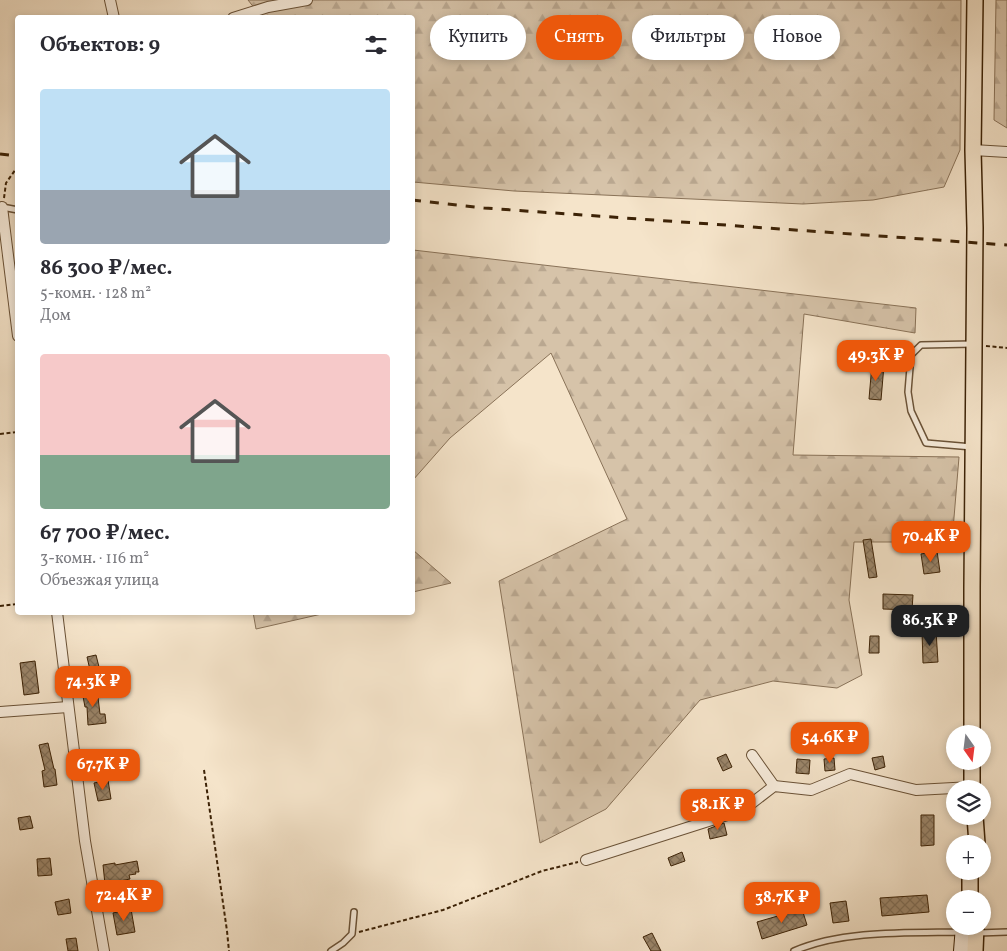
<!DOCTYPE html>
<html lang="ru">
<meta charset="utf-8">
<style>
body{margin:0;font-family:Vollkorn,serif;background:#f7f7f7;color:#2b2b33;height:100vh;display:flex;flex-direction:column;font-size:19px;white-space:nowrap}
*{box-sizing:border-box;margin:0}
p{font-size:16px;color:#7c7c81}
.icon{flex:none;width:28px;height:28px;fill:none;stroke:currentColor;stroke-width:2;stroke-linecap:round;stroke-linejoin:round}
.map{position:relative;flex:1;overflow:hidden}
.drawer{position:absolute;left:15px;top:15px;width:400px;height:600px;display:flex;flex-direction:column;background:#fff;border-radius:5px;box-shadow:0 2px 8px #0003}
.drawer>*{flex:none}
.hud{position:absolute;left:430px;top:15px;width:475px;height:45px;display:flex;gap:10px}
.needle{width:32px;rotate:166deg}
.tools{position:absolute;left:946px;top:725px;display:grid;gap:10px}
.tools a{display:grid;place-items:center;width:45px;height:45px;border-radius:50%;background:#fff;box-shadow:0 2px 8px #0003;font-size:25px}
.price{position:absolute;translate:-50% -42px;padding:0 11px;border-radius:10px;background:#ea580c;color:#fff;font-size:16px;line-height:32px;filter:drop-shadow(0 1px 2px #0008)}
.price::after{content:'';position:absolute;left:50%;top:30px;width:15px;height:11px;margin-left:-8px;background:inherit;clip-path:polygon(0 0,100% 0,50% 100%)}
.price.current{background:#222;color:#fff}
ul{padding:0;list-style:none}
li{display:grid;align-content:center;gap:10px;height:265px;padding:0 25px}
li span{display:grid;place-items:center;height:155px;border-radius:5px;color:#555}
li>.icon{margin-inline-start:auto}
span .icon{width:90px;height:90px;fill:#fffc;stroke-width:1}
li b{font-size:21px}
h2{display:flex;justify-content:space-between;align-items:center;height:60px;padding:0 25px;font-size:21px}
.chip{padding:0 18px;border-radius:22px;background:#fff;box-shadow:0 2px 8px #0003;font-size:18px;line-height:45px}
.chip.current{background:#ea580c;color:#fff}
.map>svg:first-child{display:block}
</style>
<div class="map">
<svg width="1007" height="951" viewBox="0 0 1007 951">
<defs>
<pattern id="forest-firs" width="22" height="20" patternUnits="userSpaceOnUse" patternTransform="scale(1.25)"><rect width="22" height="20" fill="#d6c3a9"/><path d="M5 1l3.5 6h-7zM16 11l3.5 6h-7z" fill="#b9a790"/></pattern>
<pattern id="building-cross-hatch" width="8" height="8" patternUnits="userSpaceOnUse" patternTransform="scale(1.25)"><rect width="8" height="8" fill="#9c876c"/><path d="M0 0l8 8M0 8l8-8" fill="none" stroke="#806e57"/></pattern>
</defs>
<rect width="100%" height="100%" fill="#f5e4ca"/>
<filter id="stains"><feTurbulence type="fractalNoise" baseFrequency=".004" numOctaves="4"/><feColorMatrix values="0 0 0 0 .2 0 0 0 0 .09 0 0 0 0 .02 0 0 0 .5 -.17"/></filter>
<radialGradient id="worn" r=".72"><stop offset=".6" stop-color="#630" stop-opacity="0"/><stop offset="1" stop-color="#630" stop-opacity=".3"/></radialGradient>
<g fill="url(#forest-firs)" stroke="#897258">
<polygon points="248,0 961,0 960,150 944,187 873,200 803,204 514,191 413,182 412,18 250,17 259,14"/>
<polygon points="996,0 1007,0 1007,128 994,120"/>
<polygon points="413,250 916,308 915,333 804,314 793,455 959,457 952,542 854,542 849,600 862,675 837,688 773,681 700,700 606,809 540,843 499,581 627,519 551,353 450,438 413,480"/>
<polygon points="412,550 413,550 451,583 413,592"/>
<polygon points="253,612 326,612 326,613 256,629"/>
</g>
<g fill="url(#building-cross-hatch)" stroke="#3c2206">
<polygon points="872,364 884,365 881,400 869,399"/>
<polygon points="871,539 877,577 869,578 863,540"/>
<polygon points="937,551 940,572 924,574 921,554"/>
<polygon points="883,594 913,595 912,610 883,609"/>
<polygon points="922,631 936,631 938,662 923,663"/>
<polygon points="870,636 879,636 879,653 869,653"/>
<polygon points="96,655 99,667 90,670 87,657"/>
<polygon points="35,661 39,693 24,695 20,663"/>
<polygon points="97,689 100,714 105,714 106,723 88,725 87,707 85,707 82,691"/>
<polygon points="853,732 857,747 846,750 842,735"/>
<polygon points="48,743 54,769 55,769 57,785 44,787 42,771 45,770 39,745"/>
<polygon points="726,754 732,767 723,771 717,758"/>
<polygon points="883,756 885,767 875,770 872,758"/>
<polygon points="834,758 835,770 825,771 824,759"/>
<polygon points="797,759 810,760 809,774 796,773"/>
<polygon points="108,780 111,799 98,801 94,783"/>
<polygon points="921,815 934,815 934,845 921,846"/>
<polygon points="30,816 33,828 20,830 18,818"/>
<polygon points="724,823 727,835 710,839 708,829"/>
<polygon points="682,852 685,861 671,866 668,858"/>
<polygon points="50,858 52,875 38,876 37,859"/>
<polygon points="137,861 139,872 135,872 136,874 129,875 130,879 105,884 103,865 115,863 115,865"/>
<polygon points="927,895 929,912 882,916 880,898"/>
<polygon points="69,899 71,913 58,915 55,902"/>
<polygon points="846,901 849,921 833,923 830,903"/>
<polygon points="131,909 135,932 117,935 113,913"/>
<polygon points="802,909 807,925 762,939 757,922"/>
<polygon points="652,933 661,951 651,951 643,937"/>
<polygon points="76,938 78,951 68,951 66,939"/>
</g>
<g fill="none" stroke-linecap="round" stroke-linejoin="round">
<g stroke="#6a5237" stroke-width="8">
<g id="lane">
<polyline points="2,207 18,210"/>
<polyline points="972,447 926,443 911,411 908,392 911,355 921,345 973,344"/>
<polyline points="978,933 1007,932"/>
<polyline points="331,951 343,943 352,934 354,912"/>
<path d="M794 951C843 930 908 933 962 932"/>
</g>
</g>
<g stroke="#6a5237" stroke-width="12">
<g id="street">
<polyline points="110,0 114,18"/>
<polyline points="233,18 268,7 307,0"/>
<polyline points="973,150 1007,152"/>
<polyline points="2,207 18,336"/>
<polyline points="57,612 85,841 104,951"/>
<polyline points="0,712 68,707"/>
<polyline points="752,755 774,786"/>
<polyline points="586,860 743,810 774,786 811,790 850,774 916,790 972,787"/>
</g>
</g>
<g stroke="#3c2206" stroke-width="16">
<polyline id="secondary" points="961,951 963,926"/>
</g>
<g stroke="#3c2206" stroke-width="18">
<g id="primary">
<polyline points="972,734 972,588 975,228 973,150 975,0"/>
<polyline points="972,789 972,761"/>
<polyline points="975,816 977,844"/>
<polyline points="970,899 970,871"/>
<polyline points="975,951 976,926"/>
</g>
</g>
<g stroke="#3c2206" stroke-width="2" stroke-dasharray="4 2.5" stroke-linecap="butt">
<polyline points="4,198 6,183 18,166"/>
<polyline points="986,346 1007,348"/>
<polyline points="0,434 18,432"/>
<polyline points="0,606 18,604"/>
<polyline points="204,770 227,931 229,951"/>
<polyline points="359,932 443,910 542,871 578,862"/>
</g>
<use href="#lane" stroke="#f8eddd" stroke-width="5"/>
<use href="#street" stroke="#f8eddd" stroke-width="10"/>
<use href="#secondary" stroke="#f8eddd" stroke-width="14"/>
<use href="#primary" stroke="#f5e4ca" stroke-width="15"/>
<g stroke="#3c2206" stroke-width="3" stroke-dasharray="9 9" stroke-linecap="butt">
<polyline points="0,154 18,156"/>
<polyline points="412,200 484,208 1007,245"/>
</g>
</g>
<rect width="100%" height="100%" filter="url(#stains)"/>
<rect width="100%" height="100%" fill="url(#worn)"/>
</svg>
<div class="tools">
<a><svg class="needle" viewBox="-14 -14 28 28"><path d="M0-13l5 13h-10z" fill="#e53935"/><path d="M0 13l5-13h-10z" fill="#7c7c81"/></svg></a>
<a><svg class="icon" aria-label="layers" viewBox="0 0 24 24"><path d="M12 4l9 5-9 5-9-5zM3 14l9 5 9-5"/></svg></a>
<a>+</a>
<a>−</a>
</div>
<b class="price" style="left:876px;top:382px">49.3K ₽</b>
<b class="price" style="left:931px;top:563px">70.4K ₽</b>
<b class="price current" style="left:930px;top:647px">86.3K ₽</b>
<b class="price" style="left:93px;top:708px">74.3K ₽</b>
<b class="price" style="left:830px;top:764px">54.6K ₽</b>
<b class="price" style="left:103px;top:791px">67.7K ₽</b>
<b class="price" style="left:718px;top:831px">58.1K ₽</b>
<b class="price" style="left:124px;top:922px">72.4K ₽</b>
<b class="price" style="left:782px;top:924px">38.7K ₽</b>
<div class="hud">
<a class="chip">Купить</a>
<a class="chip current">Снять</a>
<a class="chip">Фильтры</a>
<a class="chip">Новое</a>
</div>
<section class="drawer">
<h2>Объектов: 9<svg class="icon" aria-label="filters" viewBox="0 0 24 24"><path d="M4 7h16M4 17h16"/><circle cx="9" cy="7" r="2"/><circle cx="15" cy="17" r="2"/></svg></h2>
<ul>
<li><span style="background:linear-gradient(#bfe0f5 65%,#9aa5b1 0)"><svg class="icon" aria-label="home" viewBox="0 0 24 24"><path d="M3 11l9-7 9 7M6 9v11h12V9"/></svg></span><div><b>86 300 ₽/мес.</b><p>5-комн. · 128 m²</p><p>Дом</p></div></li>
<li><span style="background:linear-gradient(#f6c9c9 65%,#7fa58c 0)"><svg class="icon" aria-label="home" viewBox="0 0 24 24"><path d="M3 11l9-7 9 7M6 9v11h12V9"/></svg></span><div><b>67 700 ₽/мес.</b><p>3-комн. · 116 m²</p><p>Объезжая улица</p></div></li>
</ul>
</section>
</div>
